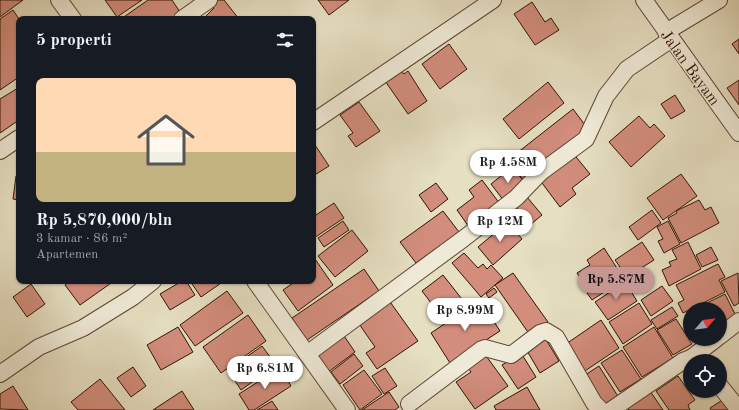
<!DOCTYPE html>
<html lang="id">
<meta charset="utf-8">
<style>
body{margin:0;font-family:"Old Standard TT",serif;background:#20242c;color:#f1f3f6;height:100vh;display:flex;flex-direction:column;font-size:15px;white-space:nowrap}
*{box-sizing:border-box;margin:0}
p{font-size:13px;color:#9ea1a6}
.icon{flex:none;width:22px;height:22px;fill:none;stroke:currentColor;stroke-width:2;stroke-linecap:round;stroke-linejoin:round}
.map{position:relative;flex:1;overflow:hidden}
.sheet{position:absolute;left:16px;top:16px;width:300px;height:268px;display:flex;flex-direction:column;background:#171b24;border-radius:8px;box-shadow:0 1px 3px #0004}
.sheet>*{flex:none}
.needle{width:26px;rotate:62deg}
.fabs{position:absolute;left:683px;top:302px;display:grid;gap:8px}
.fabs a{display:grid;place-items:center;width:44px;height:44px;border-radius:50%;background:#171b24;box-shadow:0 1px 3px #0004;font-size:20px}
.price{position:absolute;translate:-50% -34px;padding:0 9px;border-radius:14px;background:#fff;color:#222;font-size:13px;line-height:26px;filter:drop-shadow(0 1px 2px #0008)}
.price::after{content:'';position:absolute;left:50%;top:24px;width:12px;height:9px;margin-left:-6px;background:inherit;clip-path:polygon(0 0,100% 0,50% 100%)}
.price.current{background:#c59692;color:#111}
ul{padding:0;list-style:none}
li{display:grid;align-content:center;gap:8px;height:212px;padding:0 20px}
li+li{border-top:1px solid #363941}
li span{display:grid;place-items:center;height:124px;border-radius:8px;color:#555}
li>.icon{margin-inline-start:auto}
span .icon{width:72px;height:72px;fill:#fffc;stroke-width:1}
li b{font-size:17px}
h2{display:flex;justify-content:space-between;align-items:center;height:48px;padding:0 20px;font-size:17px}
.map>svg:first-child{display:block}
</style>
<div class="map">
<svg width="739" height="410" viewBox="0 0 739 410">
<rect width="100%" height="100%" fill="#e6dfc2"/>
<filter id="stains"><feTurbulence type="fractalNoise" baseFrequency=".005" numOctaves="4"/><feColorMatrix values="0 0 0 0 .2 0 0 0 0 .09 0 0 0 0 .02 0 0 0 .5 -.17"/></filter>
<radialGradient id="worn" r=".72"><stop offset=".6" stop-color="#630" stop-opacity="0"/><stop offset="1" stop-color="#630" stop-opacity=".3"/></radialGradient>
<g fill="#d28d7c" stroke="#311205">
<polygon points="0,0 23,0 0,17"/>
<polygon points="105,0 142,0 117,17"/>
<polygon points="148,0 172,0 180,12 170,19 121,19"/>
<polygon points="215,0 224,0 239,19 203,19 214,8 211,4"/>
<polygon points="318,0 349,0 329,15"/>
<polygon points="532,2 545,22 551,18 559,30 535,45 514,14"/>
<polygon points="13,10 19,19 19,77 0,90 0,19"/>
<polygon points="739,39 739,54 732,44"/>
<polygon points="449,44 467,69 440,89 422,64"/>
<polygon points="399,68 404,74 408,71 427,101 408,114 383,78"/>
<polygon points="739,80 739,105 727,88"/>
<polygon points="548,82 564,103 519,139 503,119"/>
<polygon points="18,88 19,120 0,133 0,99"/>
<polygon points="675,95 685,111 671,119 661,104"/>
<polygon points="359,102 380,131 356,147 348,136 353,133 340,115"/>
<polygon points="573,109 588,129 523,180 508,160"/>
<polygon points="639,116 650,128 654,124 665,136 631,167 609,142"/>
<polygon points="313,142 329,166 313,176"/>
<polygon points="572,152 590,174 572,188 576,194 560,207 539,179"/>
<polygon points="512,167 526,184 504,201 491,184"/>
<polygon points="681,174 697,196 663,220 647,198"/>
<polygon points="16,176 19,176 19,200 13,199"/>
<polygon points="482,180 500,204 469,227 457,210 474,197 469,190"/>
<polygon points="436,183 448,199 431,212 419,195"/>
<polygon points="527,197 542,215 524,230 516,220 522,215 516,207"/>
<polygon points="699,200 705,210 711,207 719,223 681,243 668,218 677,213 676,211"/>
<polygon points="334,203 344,218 314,238 313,217"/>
<polygon points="652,210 661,223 638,240 629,227"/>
<polygon points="443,211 459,232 416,263 400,242"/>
<polygon points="343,221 349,230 324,247 318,238"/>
<polygon points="668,221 680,244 664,253 658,241 663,239 657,227"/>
<polygon points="508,222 522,239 493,265 478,247"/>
<polygon points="352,230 368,251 335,277 318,256"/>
<polygon points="642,242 654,260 627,277 615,260"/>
<polygon points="688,242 701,269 669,286 662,270 671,266 669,262 677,259 672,250"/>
<polygon points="711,247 718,260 702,267 696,255"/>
<polygon points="604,248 624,279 592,300 587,293 608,279 605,274 586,287 577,273 590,265 587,260"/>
<polygon points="464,253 478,268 483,264 487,269 491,265 503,278 481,297 452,263"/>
<polygon points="315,259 333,285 298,311 283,290 296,281 313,281 313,261"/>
<polygon points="718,264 725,277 719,280 725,292 683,313 678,303 684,300 676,285"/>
<polygon points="364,269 379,291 307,340 292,318"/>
<polygon points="513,273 548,322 530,335 495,285"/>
<polygon points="738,273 739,303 734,306 721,281"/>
<polygon points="443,275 465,303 444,320 422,291"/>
<polygon points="71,281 114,281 80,305 65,285"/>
<polygon points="182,281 186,281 195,295 170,310 160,294"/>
<polygon points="190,281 224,281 201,297"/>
<polygon points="625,282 637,301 608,320 595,302"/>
<polygon points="31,284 45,304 27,317 13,297"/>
<polygon points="662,286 673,301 651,316 641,300"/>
<polygon points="494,288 497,292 489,298 486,294"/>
<polygon points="227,291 243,313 195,346 180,325"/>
<polygon points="725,294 736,316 720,324 720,309 695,309"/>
<polygon points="388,299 418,341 377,369 366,353 375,347 357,321"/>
<polygon points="480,300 500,331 450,363 431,333"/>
<polygon points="639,303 652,324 623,344 609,322"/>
<polygon points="672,307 678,316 657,329 651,320"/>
<polygon points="248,315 266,341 221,373 203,347"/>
<polygon points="676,319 692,344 673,355 657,330"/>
<polygon points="601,320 619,348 582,373 563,346"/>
<polygon points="178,327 193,352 161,370 147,345"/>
<polygon points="654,327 673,358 642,377 623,347"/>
<polygon points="342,333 355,352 327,373 313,354"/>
<polygon points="545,338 559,361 540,373 526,349"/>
<polygon points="262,346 276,365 241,390 228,370"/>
<polygon points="622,350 641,379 620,392 601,363"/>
<polygon points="484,353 508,386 475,409 456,382 471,372 467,366"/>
<polygon points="521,353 536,377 518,389 502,365"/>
<polygon points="354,354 363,366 340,384 331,372"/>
<polygon points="599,366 619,398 602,409 582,377"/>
<polygon points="133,367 146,386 131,397 117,378"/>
<polygon points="280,368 291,386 254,410 249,410 239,394"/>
<polygon points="385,368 397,386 384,394 372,376"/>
<polygon points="364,370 382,394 360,410 343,385"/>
<polygon points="678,376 695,400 688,405 690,410 669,410 656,391"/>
<polygon points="100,379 125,410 78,410 71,402"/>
<polygon points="13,386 28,410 0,409 0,394"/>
<polygon points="527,387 540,410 496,410 494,406"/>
<polygon points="182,391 194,410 153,410"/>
<polygon points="650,391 663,410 629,410 627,407"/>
<polygon points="389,392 399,407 395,410 362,410"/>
<polygon points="724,399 731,410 711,410 710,408"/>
<polygon points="272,401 278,410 257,410"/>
</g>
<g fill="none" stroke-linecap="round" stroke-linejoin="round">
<g stroke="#5e4534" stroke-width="18">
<g id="street">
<polyline points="59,0 73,19"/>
<polyline points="644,0 739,133"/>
<polyline points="182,19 209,0"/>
<polyline points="666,32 719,0"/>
<polyline points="313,122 493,0"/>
<polyline points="0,151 19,138"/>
<polyline points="255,281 347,410"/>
<polyline points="720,336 739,321"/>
<polyline points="307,354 463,239 516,198 541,172 586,139 606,96 627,69 670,40"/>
<polyline points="691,358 716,339"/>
<polyline points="0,374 39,347 83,328 133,297 153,281"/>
<polyline points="720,386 739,410"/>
<polyline points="409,404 482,349 485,348 511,355 540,333 546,331 556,337 594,403 601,410"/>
<polyline points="611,410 683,361 691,358 698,361"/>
</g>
</g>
<use href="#street" stroke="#efead7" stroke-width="16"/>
</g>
<g text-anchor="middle" stroke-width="3" stroke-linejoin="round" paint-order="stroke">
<g font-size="16" fill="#311205" stroke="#efead7">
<text transform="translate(691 67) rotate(54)" y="6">Jalan Bayam</text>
</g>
</g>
<rect width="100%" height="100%" filter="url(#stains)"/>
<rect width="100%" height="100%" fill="url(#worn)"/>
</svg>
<div class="fabs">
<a><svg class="needle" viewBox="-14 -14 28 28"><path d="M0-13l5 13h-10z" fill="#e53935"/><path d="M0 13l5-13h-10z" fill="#9ea1a6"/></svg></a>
<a><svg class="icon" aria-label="locate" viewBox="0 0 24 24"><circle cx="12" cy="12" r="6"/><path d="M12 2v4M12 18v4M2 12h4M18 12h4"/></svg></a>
</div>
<b class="price" style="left:508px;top:184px">Rp 4.58M</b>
<b class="price" style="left:500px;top:243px">Rp 12M</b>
<b class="price current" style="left:616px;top:301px">Rp 5.87M</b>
<b class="price" style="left:465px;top:332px">Rp 8.99M</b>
<b class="price" style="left:265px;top:390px">Rp 6.81M</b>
<section class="sheet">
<h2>5 properti<svg class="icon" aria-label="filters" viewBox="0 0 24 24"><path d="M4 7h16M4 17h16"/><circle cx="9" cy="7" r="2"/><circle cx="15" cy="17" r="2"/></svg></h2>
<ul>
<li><span style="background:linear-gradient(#ffd9b3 60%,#c2b280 0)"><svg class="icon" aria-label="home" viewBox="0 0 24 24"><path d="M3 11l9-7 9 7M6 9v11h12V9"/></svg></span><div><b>Rp 5,870,000/bln</b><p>3 kamar · 86 m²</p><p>Apartemen</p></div></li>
</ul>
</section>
</div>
